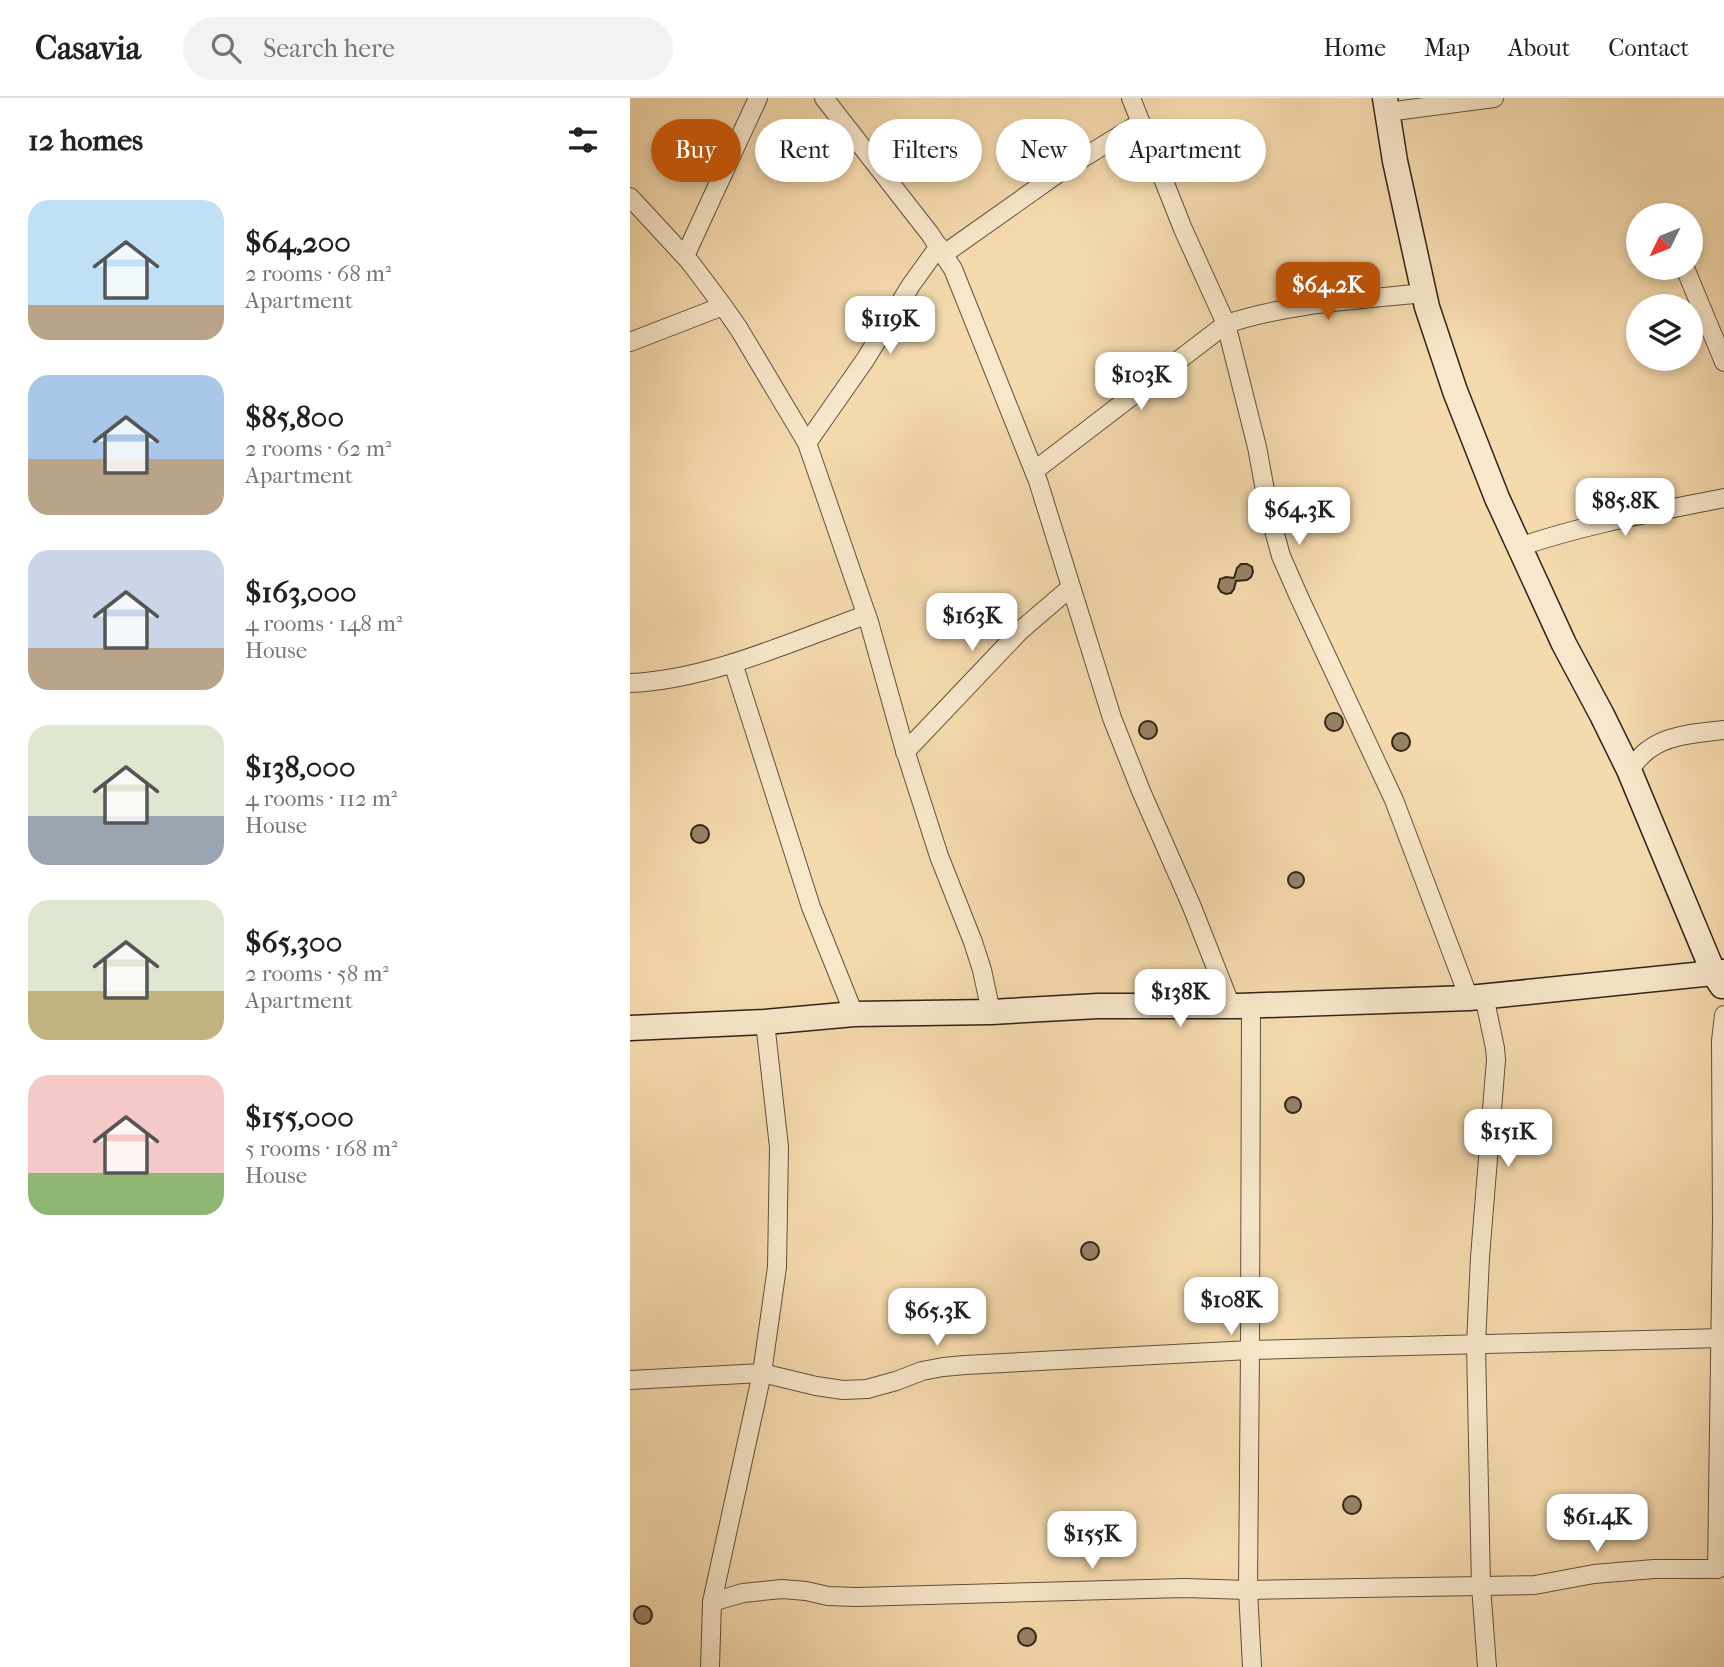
<!DOCTYPE html>
<meta charset="utf-8">
<style>
body{margin:0;font-family:"IM FELL French Canon",serif;background:#f2f2f2;color:#202124;height:100vh;display:flex;flex-direction:column;font-size:26px;white-space:nowrap}
*{box-sizing:border-box;margin:0}
p{font-size:23px;color:#757577}
.icon{flex:none;width:38px;height:38px;fill:none;stroke:currentColor;stroke-width:2;stroke-linecap:round;stroke-linejoin:round}
.map{position:relative;flex:1;overflow:hidden}
.side{display:flex;flex-direction:column;background:#fff;width:630px}
.side>*{flex:none}
.hud{position:absolute;left:21px;top:21px;width:665px;height:63px;display:flex;gap:14px}
.needle{width:46px;rotate:227deg}
.buttons{position:absolute;left:996px;top:105px;display:grid;gap:14px}
.buttons a{display:grid;place-items:center;width:77px;height:77px;border-radius:50%;background:#fff;box-shadow:0 4px 10px #0003;font-size:35px}
.price{position:absolute;translate:-50% -60px;padding:0 16px;border-radius:14px;background:#fff;color:#222;font-size:23px;line-height:46px;filter:drop-shadow(0 2px 4px #0008)}
.price::after{content:'';position:absolute;left:50%;top:42px;width:21px;height:16px;margin-left:-10px;background:inherit;clip-path:polygon(0 0,100% 0,50% 100%)}
.price.on{background:#b45309;color:#fff}
ul{padding:0;list-style:none}
li{display:flex;align-items:center;gap:21px;height:175px;padding:0 28px}
li span{display:grid;place-items:center;flex:none;width:196px;height:140px;border-radius:21px;color:#555}
li>.icon{margin-inline-start:auto}
span .icon{width:84px;height:84px;fill:#fffc;stroke-width:1}
li b{font-size:30px}
h2{display:flex;justify-content:space-between;align-items:center;height:84px;padding:0 28px;font-size:30px}
.chip{padding:0 24px;border-radius:32px;background:#fff;box-shadow:0 4px 10px #0003;font-size:24px;line-height:63px}
.chip.on{background:#b45309;color:#fff}
header{display:flex;align-items:center;gap:42px;box-sizing:border-box;height:98px;padding:0 35px;background:#fff;border-bottom:2px solid #e0e0e0}
header strong{font-size:33px}
nav{display:flex;gap:38px;margin-inline-start:auto;font-size:24px}
.search{width:490px;height:63px;background:#f2f2f2;display:flex;align-items:center;gap:18px;box-sizing:border-box;padding:0 24px;border-radius:38px;color:#757577;font-size:26px}
main{display:flex;flex:1;min-height:0}
.map>svg:first-child{display:block}
</style>
<header>
<strong>Casavia</strong>
<div class="search"><svg class="icon" aria-label="search" viewBox="0 0 24 24"><circle cx="10" cy="10" r="6"/><path d="M15 15l6 6"/></svg>Search here</div>
<nav><a>Home</a><a>Map</a><a>About</a><a>Contact</a></nav>
</header>
<main>
<section class="side">
<h2>12 homes<svg class="icon" aria-label="filters" viewBox="0 0 24 24"><path d="M4 7h16M4 17h16"/><circle cx="9" cy="7" r="2"/><circle cx="15" cy="17" r="2"/></svg></h2>
<ul>
<li><span style="background:linear-gradient(#bfe0f5 75%,#b9a48a 0)"><svg class="icon" aria-label="home" viewBox="0 0 24 24"><path d="M3 11l9-7 9 7M6 9v11h12V9"/></svg></span><div><b>$64,200</b><p>2 rooms · 68 m²</p><p>Apartment</p></div></li>
<li><span style="background:linear-gradient(#a9c7e8 60%,#b9a48a 0)"><svg class="icon" aria-label="home" viewBox="0 0 24 24"><path d="M3 11l9-7 9 7M6 9v11h12V9"/></svg></span><div><b>$85,800</b><p>2 rooms · 62 m²</p><p>Apartment</p></div></li>
<li><span style="background:linear-gradient(#c9d6e8 70%,#b9a48a 0)"><svg class="icon" aria-label="home" viewBox="0 0 24 24"><path d="M3 11l9-7 9 7M6 9v11h12V9"/></svg></span><div><b>$163,000</b><p>4 rooms · 148 m²</p><p>House</p></div></li>
<li><span style="background:linear-gradient(#dfe7d0 65%,#9aa5b1 0)"><svg class="icon" aria-label="home" viewBox="0 0 24 24"><path d="M3 11l9-7 9 7M6 9v11h12V9"/></svg></span><div><b>$138,000</b><p>4 rooms · 112 m²</p><p>House</p></div></li>
<li><span style="background:linear-gradient(#dfe7d0 65%,#c2b280 0)"><svg class="icon" aria-label="home" viewBox="0 0 24 24"><path d="M3 11l9-7 9 7M6 9v11h12V9"/></svg></span><div><b>$65,300</b><p>2 rooms · 58 m²</p><p>Apartment</p></div></li>
<li><span style="background:linear-gradient(#f6c9c9 70%,#8fb573 0)"><svg class="icon" aria-label="home" viewBox="0 0 24 24"><path d="M3 11l9-7 9 7M6 9v11h12V9"/></svg></span><div><b>$155,000</b><p>5 rooms · 168 m²</p><p>House</p></div></li>
</ul>
</section>
<div class="map">
<svg width="1094" height="1569" viewBox="0 0 1094 1569">
<rect width="100%" height="100%" fill="#f5daad"/>
<filter id="stains"><feTurbulence type="fractalNoise" baseFrequency=".00286" numOctaves="4"/><feColorMatrix values="0 0 0 0 .2 0 0 0 0 .09 0 0 0 0 .02 0 0 0 .5 -.17"/></filter>
<radialGradient id="worn" r=".72"><stop offset=".6" stop-color="#630" stop-opacity="0"/><stop offset="1" stop-color="#630" stop-opacity=".3"/></radialGradient>
<g fill="#968266" stroke="#2f2319" stroke-width="2">
<polygon points="611,466 617,466 622,469 623,474 621,479 617,482 606,483 604,491 601,495 596,496 591,494 588,489 590,481 596,479 604,480 607,470"/>
<circle cx="704" cy="624" r="9"/>
<circle cx="518" cy="632" r="9"/>
<circle cx="771" cy="644" r="9"/>
<circle cx="70" cy="736" r="9"/>
<circle cx="666" cy="782" r="8"/>
<circle cx="663" cy="1007" r="8"/>
<circle cx="460" cy="1153" r="9"/>
<circle cx="722" cy="1407" r="9"/>
<circle cx="13" cy="1517" r="9"/>
<circle cx="397" cy="1539" r="9"/>
</g>
<g fill="none" stroke-linecap="round" stroke-linejoin="round">
<g stroke="#60513e" stroke-width="20">
<g id="street">
<polyline points="194,0 300,136 323,171 408,383 482,620 511,693 562,809 601,908"/>
<polyline points="501,0 553,131 596,226 627,349 639,414 651,458 669,499 764,702 839,900"/>
<polyline points="757,14 864,0"/>
<polyline points="0,99 60,164 93,208 109,231 177,345 239,524 274,649 309,758 343,844 352,872 361,914"/>
<polyline points="314,156 430,74 510,25"/>
<polyline points="55,158 128,0"/>
<polyline points="1055,170 1094,264"/>
<polyline points="0,244 93,208"/>
<polyline points="177,345 235,262 281,187 309,148"/>
<path d="M404 373 596 226C660 205 728 202 794 195"/>
<path d="M889 449C956 426 1025 414 1094 400"/>
<polyline points="103,565 181,809 224,916"/>
<path d="M0 585C78 582 163 543 236 517"/>
<polyline points="275,654 390,533 440,490"/>
<path d="M999 672C1005 665 1011 657 1018 652 1038 636 1070 635 1094 632"/>
<polyline points="854,898 865,950 866,962 850,1159 846,1247 851,1488 857,1569"/>
<polyline points="621,907 620,1252 618,1492 622,1569"/>
<polyline points="0,1282 132,1275 186,1288 213,1292 237,1291 266,1283 292,1273 313,1269 335,1267 620,1252 1094,1240"/>
<polyline points="1087,1471 1092,1125 1091,943 1094,917"/>
<polyline points="82,1504 113,1495 152,1491 176,1493 198,1498 226,1499 554,1490 618,1492 905,1487 964,1476 1024,1471 1087,1471 1094,1467"/>
<polyline points="80,1569 82,1504 132,1275 147,1169 149,1049 135,924"/>
</g>
</g>
<g stroke="#2f2319" stroke-width="27">
<g id="secondary">
<polyline points="755,0 765,63 797,209 825,293 867,400 934,546 972,617 999,672 1084,876 1092,888"/>
<polyline points="0,930 135,924 224,916 361,914 468,908 609,908 839,900 1094,874"/>
</g>
</g>
<use href="#street" stroke="#f8e7ca" stroke-width="18"/>
<use href="#secondary" stroke="#f8e7ca" stroke-width="24"/>
</g>
<rect width="100%" height="100%" filter="url(#stains)"/>
<rect width="100%" height="100%" fill="url(#worn)"/>
</svg>
<div class="buttons">
<a><svg class="needle" viewBox="-14 -14 28 28"><path d="M0-13l5 13h-10z" fill="#e53935"/><path d="M0 13l5-13h-10z" fill="#757577"/></svg></a>
<a><svg class="icon" aria-label="layers" viewBox="0 0 24 24"><path d="M12 4l9 5-9 5-9-5zM3 14l9 5 9-5"/></svg></a>
</div>
<b class="price on" style="left:698px;top:224px">$64.2K</b>
<b class="price" style="left:260px;top:258px">$119K</b>
<b class="price" style="left:511px;top:314px">$103K</b>
<b class="price" style="left:995px;top:440px">$85.8K</b>
<b class="price" style="left:669px;top:449px">$64.3K</b>
<b class="price" style="left:342px;top:555px">$163K</b>
<b class="price" style="left:550px;top:931px">$138K</b>
<b class="price" style="left:878px;top:1071px">$151K</b>
<b class="price" style="left:601px;top:1239px">$108K</b>
<b class="price" style="left:307px;top:1250px">$65.3K</b>
<b class="price" style="left:967px;top:1456px">$61.4K</b>
<b class="price" style="left:462px;top:1473px">$155K</b>
<div class="hud">
<a class="chip on">Buy</a>
<a class="chip">Rent</a>
<a class="chip">Filters</a>
<a class="chip">New</a>
<a class="chip">Apartment</a>
</div>
</div>
</main>
